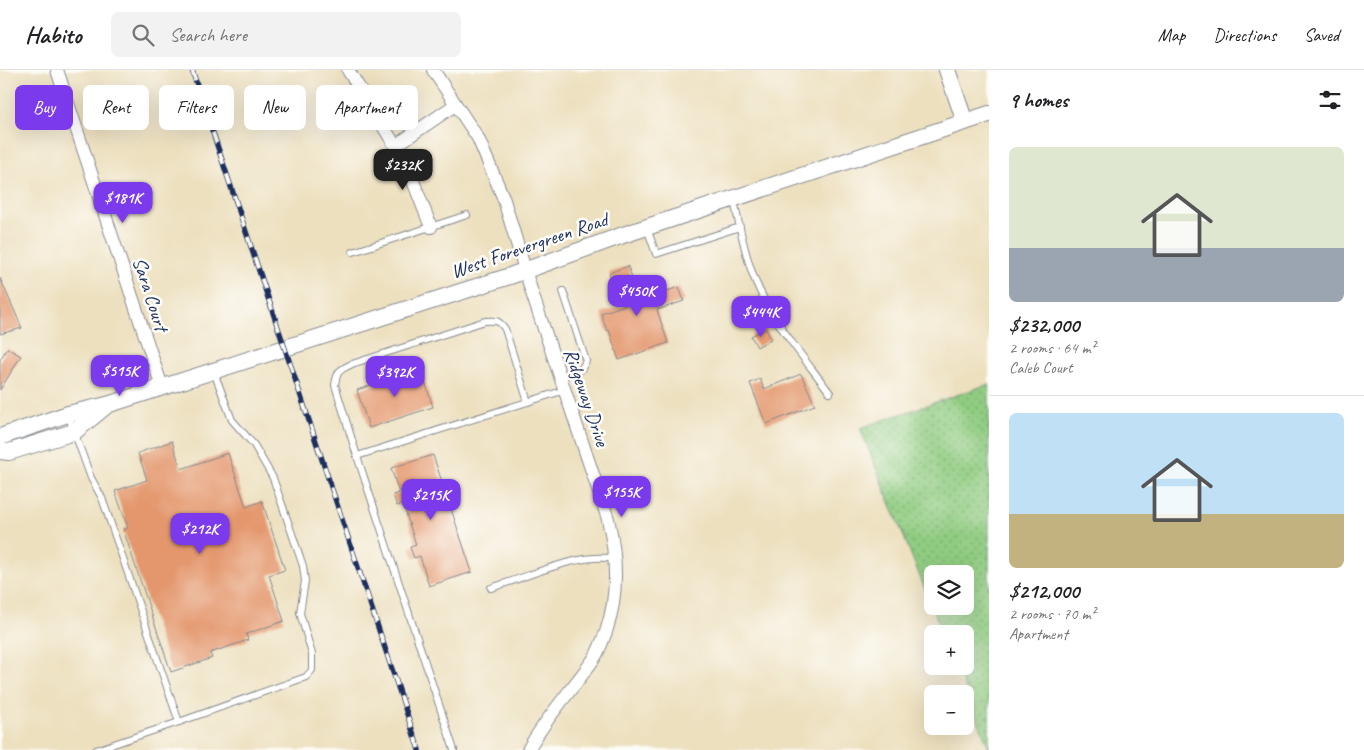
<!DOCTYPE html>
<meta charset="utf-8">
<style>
body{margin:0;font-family:Caveat,sans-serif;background:#f2f2f2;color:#202124;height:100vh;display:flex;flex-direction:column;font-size:19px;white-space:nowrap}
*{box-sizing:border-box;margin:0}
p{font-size:16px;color:#757577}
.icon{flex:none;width:28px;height:28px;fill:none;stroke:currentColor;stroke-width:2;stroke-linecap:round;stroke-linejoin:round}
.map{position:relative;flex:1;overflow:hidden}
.side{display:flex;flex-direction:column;background:#fff;width:375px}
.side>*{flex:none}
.hud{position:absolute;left:15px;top:15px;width:475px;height:45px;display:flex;gap:10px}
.controls{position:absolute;left:924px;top:495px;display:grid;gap:10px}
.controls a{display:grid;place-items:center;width:50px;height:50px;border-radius:8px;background:#fff;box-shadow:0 5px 20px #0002;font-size:25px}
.price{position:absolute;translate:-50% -42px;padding:0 11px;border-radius:10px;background:#7c3aed;color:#fff;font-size:16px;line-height:32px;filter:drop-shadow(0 1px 2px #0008)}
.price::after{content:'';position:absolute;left:50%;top:30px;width:15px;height:11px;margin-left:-8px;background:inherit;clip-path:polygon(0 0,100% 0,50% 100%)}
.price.current{background:#222;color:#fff}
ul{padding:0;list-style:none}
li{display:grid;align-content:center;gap:10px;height:265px;padding:0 20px}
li+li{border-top:1px solid #e0e0e0}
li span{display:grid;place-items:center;height:155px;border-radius:8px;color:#555}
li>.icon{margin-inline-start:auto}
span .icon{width:90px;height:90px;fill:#fffc;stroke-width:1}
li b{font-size:21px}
h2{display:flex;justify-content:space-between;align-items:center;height:60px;padding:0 20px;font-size:21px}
.pill{padding:0 18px;border-radius:8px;background:#fff;box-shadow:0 5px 20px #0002;font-size:18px;line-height:45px}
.pill.current{background:#7c3aed;color:#fff}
header{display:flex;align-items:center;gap:30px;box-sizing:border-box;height:70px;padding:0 25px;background:#fff;border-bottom:1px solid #e0e0e0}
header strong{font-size:24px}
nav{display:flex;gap:28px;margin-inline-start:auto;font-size:18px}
.search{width:350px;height:45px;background:#f2f2f2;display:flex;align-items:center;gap:12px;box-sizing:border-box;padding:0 18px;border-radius:8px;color:#757577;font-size:19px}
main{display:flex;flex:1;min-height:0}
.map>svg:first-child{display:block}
</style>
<header>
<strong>Habito</strong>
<div class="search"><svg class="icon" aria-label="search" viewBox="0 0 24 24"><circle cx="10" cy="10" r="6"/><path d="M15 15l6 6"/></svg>Search here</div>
<nav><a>Map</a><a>Directions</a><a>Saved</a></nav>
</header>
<main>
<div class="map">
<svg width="989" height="680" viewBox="0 0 989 680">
<defs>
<pattern id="grass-dots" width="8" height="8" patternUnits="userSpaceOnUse" patternTransform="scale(1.25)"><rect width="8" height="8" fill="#90cc81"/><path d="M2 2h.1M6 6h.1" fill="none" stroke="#75a66d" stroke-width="1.8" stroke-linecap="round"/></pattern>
</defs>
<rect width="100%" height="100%" fill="#fdfcf7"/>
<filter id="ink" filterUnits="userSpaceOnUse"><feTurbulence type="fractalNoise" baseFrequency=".02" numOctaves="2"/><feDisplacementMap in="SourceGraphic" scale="10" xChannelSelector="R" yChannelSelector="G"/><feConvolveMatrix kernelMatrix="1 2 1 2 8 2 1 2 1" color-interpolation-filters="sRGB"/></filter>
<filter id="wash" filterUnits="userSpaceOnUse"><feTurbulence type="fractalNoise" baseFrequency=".0096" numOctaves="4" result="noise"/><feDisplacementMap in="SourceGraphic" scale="20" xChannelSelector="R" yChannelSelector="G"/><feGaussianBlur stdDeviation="1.12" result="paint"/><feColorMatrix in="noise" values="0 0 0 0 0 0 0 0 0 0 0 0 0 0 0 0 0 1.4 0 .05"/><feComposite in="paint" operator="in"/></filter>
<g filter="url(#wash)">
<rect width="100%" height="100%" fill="#ede0bf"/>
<path fill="url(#grass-dots)" stroke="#567e70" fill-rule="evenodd" d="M989 314V678L956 596H965V564H943L860 358ZM932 504H965V536H932Z"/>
<g id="blocks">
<g fill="#e4976d">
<polygon points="628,196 640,230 679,217 684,231 657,240 668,273 619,290 609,260 607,261 601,243 629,234 624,217 615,220 609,203"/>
<polygon points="0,208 22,258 0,264"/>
<polygon points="766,259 771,269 757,277 751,266"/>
<polygon points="7,278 21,286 0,320 0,290"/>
<polygon points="421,299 433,337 369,358 357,320"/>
<polygon points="801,304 815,335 766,354 750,313 760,309 764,319"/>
<polygon points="172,371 181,399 228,383 246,437 262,431 285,500 269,505 284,551 246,564 248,570 210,583 212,588 171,602 123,459 128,458 115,421 147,410 138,383"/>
<polygon points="433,385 472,502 429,516 420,486 414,488 410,477 416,475 403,434 397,436 393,425 399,423 391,398"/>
</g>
</g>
</g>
<g filter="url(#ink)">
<use href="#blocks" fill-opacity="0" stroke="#84888e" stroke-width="1"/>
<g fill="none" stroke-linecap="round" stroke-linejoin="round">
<g stroke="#84888e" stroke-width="8">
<g id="service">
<path d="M734 130C739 155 744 181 753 205 768 246 804 288 830 323"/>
<polyline points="647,158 656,184 740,157"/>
<polyline points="353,182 467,145"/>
<polyline points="560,307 581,300 586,291 563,221"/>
<polyline points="68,345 91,408 102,428 179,652 306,607 312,600 312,584 300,543 305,511 303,496 273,408 254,375 232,350 214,302"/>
<path d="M357 386 335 315C337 301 339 300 352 294L485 251C496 250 499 250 505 259L528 332"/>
<path d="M491 518C528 507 578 482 615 489"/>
<polyline points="96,680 179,652"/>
<polyline points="454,680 357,386 565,320"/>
</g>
</g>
<g stroke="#84888e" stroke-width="14">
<g id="minor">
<polyline points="57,0 162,317"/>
<polyline points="348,0 406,93 431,157"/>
<path d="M433 0 478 68 503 127 532 223 608 449C617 487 619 524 606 562 602 571 599 582 593 590 572 620 546 647 528 680"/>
<polyline points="395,76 455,35"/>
</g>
</g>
<g stroke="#84888e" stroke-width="18">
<g id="tertiary">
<polyline points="947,0 965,52"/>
<polyline points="107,335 510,206 623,165 989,44"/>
<polyline points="0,367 68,344 107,335 74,362 9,382 0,381"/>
</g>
</g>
<use href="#service" stroke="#fff" stroke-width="6"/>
<use href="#minor" stroke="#fff" stroke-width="12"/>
<use href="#tertiary" stroke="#fff" stroke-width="16"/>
<g stroke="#1b2f5e" stroke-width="5.5">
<polyline id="rail" points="192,0 419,680"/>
</g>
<use href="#rail" stroke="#fdfcf7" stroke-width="4" stroke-dasharray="11" stroke-linecap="butt"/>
</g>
</g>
<g text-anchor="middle" stroke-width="5" stroke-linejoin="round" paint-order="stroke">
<g font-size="20" fill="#1b2f5e" stroke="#fdfcf7">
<text transform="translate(529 175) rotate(-19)" y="7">West Forevergreen Road</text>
<text transform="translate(151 224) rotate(72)" y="7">Sara Court</text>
<text transform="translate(587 327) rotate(71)" y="7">Ridgeway Drive</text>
</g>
</g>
</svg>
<div class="controls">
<a><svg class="icon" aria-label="layers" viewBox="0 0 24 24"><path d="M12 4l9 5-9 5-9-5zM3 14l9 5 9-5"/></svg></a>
<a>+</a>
<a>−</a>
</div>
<b class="price current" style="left:403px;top:121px">$232K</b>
<b class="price" style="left:123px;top:154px">$181K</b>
<b class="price" style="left:637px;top:247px">$450K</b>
<b class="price" style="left:761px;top:268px">$444K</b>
<b class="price" style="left:120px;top:327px">$515K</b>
<b class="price" style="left:395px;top:328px">$392K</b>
<b class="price" style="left:622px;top:448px">$155K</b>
<b class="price" style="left:431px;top:451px">$215K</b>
<b class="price" style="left:200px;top:485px">$212K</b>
<div class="hud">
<a class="pill current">Buy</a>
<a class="pill">Rent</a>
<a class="pill">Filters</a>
<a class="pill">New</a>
<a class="pill">Apartment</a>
</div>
</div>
<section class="side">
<h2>9 homes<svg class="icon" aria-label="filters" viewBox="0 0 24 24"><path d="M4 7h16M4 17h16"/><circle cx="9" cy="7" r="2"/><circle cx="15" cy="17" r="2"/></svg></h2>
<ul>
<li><span style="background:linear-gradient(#dfe7d0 65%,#9aa5b1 0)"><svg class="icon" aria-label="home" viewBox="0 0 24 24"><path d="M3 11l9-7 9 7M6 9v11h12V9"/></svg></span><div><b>$232,000</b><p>2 rooms · 64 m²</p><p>Caleb Court</p></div></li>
<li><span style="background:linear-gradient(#bfe0f5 65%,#c2b280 0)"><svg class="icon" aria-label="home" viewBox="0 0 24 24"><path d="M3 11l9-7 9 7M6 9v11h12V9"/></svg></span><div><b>$212,000</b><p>2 rooms · 70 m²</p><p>Apartment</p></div></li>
</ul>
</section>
</main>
